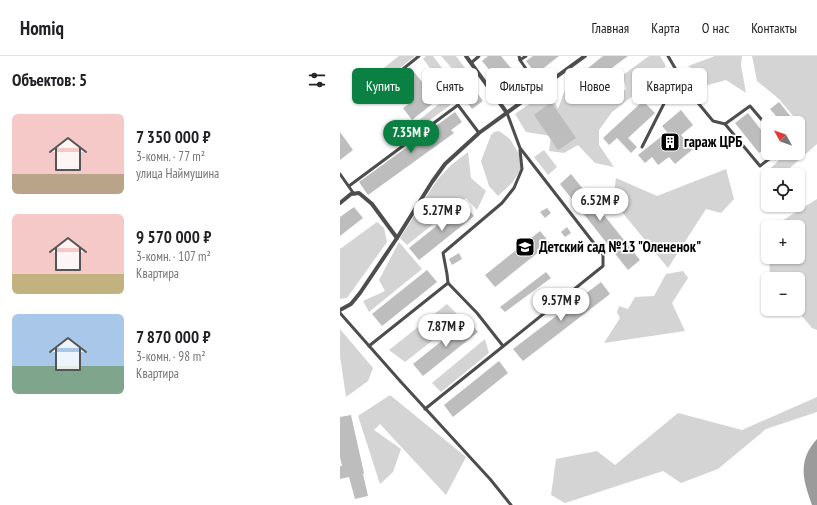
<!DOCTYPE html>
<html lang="ru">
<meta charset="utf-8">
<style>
body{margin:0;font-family:"PT Sans Narrow",sans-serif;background:#f2f2f2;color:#202124;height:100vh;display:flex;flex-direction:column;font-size:15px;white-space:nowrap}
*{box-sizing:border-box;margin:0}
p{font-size:13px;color:#757577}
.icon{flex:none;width:22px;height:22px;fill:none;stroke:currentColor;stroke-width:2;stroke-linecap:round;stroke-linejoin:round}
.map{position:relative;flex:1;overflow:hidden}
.details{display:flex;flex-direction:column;background:#fff;width:340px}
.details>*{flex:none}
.banner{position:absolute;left:12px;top:12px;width:380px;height:36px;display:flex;gap:8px}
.needle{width:26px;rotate:310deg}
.fabs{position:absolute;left:421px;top:60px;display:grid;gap:8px}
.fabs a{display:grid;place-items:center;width:44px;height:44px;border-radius:6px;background:#fff;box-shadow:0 1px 3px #0004;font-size:20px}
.price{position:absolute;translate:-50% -34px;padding:0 9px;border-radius:14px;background:#fff;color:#222;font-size:13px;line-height:26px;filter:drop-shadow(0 1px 2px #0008)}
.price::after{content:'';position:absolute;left:50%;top:24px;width:12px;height:9px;margin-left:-6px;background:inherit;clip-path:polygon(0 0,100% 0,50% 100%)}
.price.on{background:#0b8043;color:#fff}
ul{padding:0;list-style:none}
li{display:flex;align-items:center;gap:12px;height:100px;padding:0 12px}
li span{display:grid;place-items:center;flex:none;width:112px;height:80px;border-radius:6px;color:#555}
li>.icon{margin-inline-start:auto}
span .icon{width:48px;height:48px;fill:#fffc;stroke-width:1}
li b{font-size:17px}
h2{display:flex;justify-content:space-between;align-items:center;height:48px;padding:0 12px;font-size:17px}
.chip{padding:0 14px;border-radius:6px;background:#fff;box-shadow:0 1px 3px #0004;font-size:14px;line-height:36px}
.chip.on{background:#0b8043;color:#fff}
header{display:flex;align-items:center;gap:24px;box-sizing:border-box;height:56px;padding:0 20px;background:#fff;border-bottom:1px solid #e0e0e0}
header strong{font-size:19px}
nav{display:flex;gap:22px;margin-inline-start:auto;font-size:14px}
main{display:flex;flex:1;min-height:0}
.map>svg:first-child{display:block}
</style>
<header>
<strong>Homiq</strong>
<nav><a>Главная</a><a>Карта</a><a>О нас</a><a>Контакты</a></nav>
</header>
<main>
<section class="details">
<h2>Объектов: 5<svg class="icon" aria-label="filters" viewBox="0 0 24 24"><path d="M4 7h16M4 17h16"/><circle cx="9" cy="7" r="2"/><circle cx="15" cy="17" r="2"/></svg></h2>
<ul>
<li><span style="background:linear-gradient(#f6c9c9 75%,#b9a48a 0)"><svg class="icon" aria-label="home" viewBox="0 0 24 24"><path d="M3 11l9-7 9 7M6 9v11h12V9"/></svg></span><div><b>7 350 000 ₽</b><p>3-комн. · 77 m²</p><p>улица Наймушина</p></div></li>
<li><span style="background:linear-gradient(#f6c9c9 75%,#c2b280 0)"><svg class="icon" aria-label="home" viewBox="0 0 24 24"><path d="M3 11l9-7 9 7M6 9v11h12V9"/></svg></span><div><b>9 570 000 ₽</b><p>3-комн. · 107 m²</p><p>Квартира</p></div></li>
<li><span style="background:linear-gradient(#a9c7e8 65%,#7fa58c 0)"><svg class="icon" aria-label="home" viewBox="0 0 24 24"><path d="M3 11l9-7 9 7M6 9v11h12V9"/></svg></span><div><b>7 870 000 ₽</b><p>3-комн. · 98 m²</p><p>Квартира</p></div></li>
</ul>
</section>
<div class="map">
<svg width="477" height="449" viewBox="0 0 477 449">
<rect width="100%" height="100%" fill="#fff"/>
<g fill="#d4d4d4">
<polygon points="59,0 75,0 41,27 36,18"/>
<polygon points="86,0 93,0 111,24 118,19 101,0 116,0 134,24 108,51 81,70 78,65 111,38 83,3"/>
<polygon points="309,0 320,0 326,10 307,29 272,56 259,74 259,89 274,111 255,107 238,89 224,97 209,95 211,80 186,76 175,58 192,46 211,38 218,53 226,31 259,33 272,29 282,37 286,33 283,19"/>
<polygon points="375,0 402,0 401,9 406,37 386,24 361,31 360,17 348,10"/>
<polygon points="412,0 477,0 477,88 442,119 428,119 428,123 422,121 446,97 458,97 458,67 454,67 454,61 439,43 417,25"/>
<polygon points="159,75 170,83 179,98 181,113 172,127 158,140 149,130 141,105 151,79 154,76"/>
<polygon points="204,94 217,111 208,119 194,101"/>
<polygon points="128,96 131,122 146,135 137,154 126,142 67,189 60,182 97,124 111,109"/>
<polygon points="386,113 394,143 381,157 366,153 328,212 273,145 276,122 317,140"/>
<polygon points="477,143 477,274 472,272 456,253 458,253 458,223 432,223 430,220 429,201 458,201 458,171 432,171"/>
<polygon points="37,166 44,172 47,186 7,242 0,243 0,193"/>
<polygon points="59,186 82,213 29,256 23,245 45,235 39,224"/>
<polygon points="343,215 348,222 332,247 345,275 264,287 280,262 277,256 279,250 288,253 295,241 314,240 326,218"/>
<polygon points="107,248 121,262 65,306 49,294"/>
<polygon points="0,273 33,312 28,325 6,341 0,300"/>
<polygon points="145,283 149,297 101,336 92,327"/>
<polygon points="50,339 126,401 106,439 40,368 34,374 61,393 53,416 40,428 18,360"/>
<polygon points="477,341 477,356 426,373 378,413 341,427 323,415 225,447 211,439 216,403 257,395 275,409 338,357 402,374"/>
</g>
<path fill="#9b9b9b" d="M477 383V449H472C463 424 457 405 477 383Z"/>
<g fill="#bdbdbd">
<polygon points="148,0 161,0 184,28 170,39 142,5"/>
<polygon points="193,0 219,0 196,18 186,5"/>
<polygon points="263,0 288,0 257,23 248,12"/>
<polygon points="70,11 87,32 96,25 106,37 72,64 63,52 73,45 56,23"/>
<polygon points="135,34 143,45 132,53 124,42"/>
<polygon points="303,45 315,57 288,82 297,91 291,97 277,82 269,89 263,82"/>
<polygon points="211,46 236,82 218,94 194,59"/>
<polygon points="439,46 451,61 444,67 442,67 430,53"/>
<polygon points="341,54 353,69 341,79 353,93 335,108 329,101 318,109 312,101 305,107 298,99 327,76 322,70"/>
<polygon points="115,56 122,66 111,74 114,77 28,139 19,126"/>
<polygon points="408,57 428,83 428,90 419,97 395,67"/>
<polygon points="0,76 13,94 0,104"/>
<polygon points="231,118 300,204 288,214 220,128"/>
<polygon points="124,148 134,160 79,204 69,192"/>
<polygon points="14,151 23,162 0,180 0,161"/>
<polygon points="207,152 211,157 205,162 200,156"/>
<polygon points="227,171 231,177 225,181 221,176"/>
<polygon points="200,175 210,187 155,231 145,219"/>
<polygon points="119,197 122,203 112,209 109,203"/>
<polygon points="87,214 97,226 42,270 32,258"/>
<polygon points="206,216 211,222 165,256 160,251"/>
<polygon points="261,226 270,238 183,305 173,293"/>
<polygon points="128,264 138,276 83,320 73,308"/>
<polygon points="159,305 168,317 113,361 104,349"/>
<polygon points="11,359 24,417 23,418 28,440 15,443 9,421 0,423 0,410 2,410 0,401 0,361"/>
</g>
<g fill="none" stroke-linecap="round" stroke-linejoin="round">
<g stroke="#4d4d4d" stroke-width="3">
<polyline points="179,0 180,4 200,33"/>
<polyline points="328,0 349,36 373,65 385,68 420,110 437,97"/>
<polyline points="180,4 186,0"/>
<polyline points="131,7 139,0"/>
<polyline points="48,25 79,0"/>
<polyline points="385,68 410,50 428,71"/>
<polyline points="302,91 339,18"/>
<polyline points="0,118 14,138"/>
<polyline points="9,130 118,49 139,77"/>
<polyline points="108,227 137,257 163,290"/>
<polyline points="0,257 61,326 150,423 171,449"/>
<polyline points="29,290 108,227 107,218 103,197 162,147 174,132 182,113 180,94"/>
<polyline points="85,353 263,210 263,199 180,92 167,57"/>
</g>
<g stroke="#4d4d4d" stroke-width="4">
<polyline points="126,0 167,57"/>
<polyline points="0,147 11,138 19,137 32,148 57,182"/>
<polyline points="0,254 11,248 20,237 57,182 92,126 105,108 139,77 245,0"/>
</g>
</g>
<defs>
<g id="building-square" transform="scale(1)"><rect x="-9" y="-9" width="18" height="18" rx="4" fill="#000" stroke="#fff"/><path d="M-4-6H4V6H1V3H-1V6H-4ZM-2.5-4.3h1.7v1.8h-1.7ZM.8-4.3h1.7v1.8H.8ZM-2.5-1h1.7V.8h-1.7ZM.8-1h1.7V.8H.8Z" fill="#fff"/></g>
<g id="school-square" transform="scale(1)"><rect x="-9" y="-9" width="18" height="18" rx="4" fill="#000" stroke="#fff"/><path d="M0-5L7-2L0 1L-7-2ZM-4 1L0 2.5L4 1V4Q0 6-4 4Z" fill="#fff"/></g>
</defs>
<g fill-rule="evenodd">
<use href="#building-square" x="330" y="86"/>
<use href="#school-square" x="185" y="191"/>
</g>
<g text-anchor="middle" stroke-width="3.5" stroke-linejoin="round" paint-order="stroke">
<g font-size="15" font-weight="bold" fill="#000" stroke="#fff" text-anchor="start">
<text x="344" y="91">гараж ЦРБ</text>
<text x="199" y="196">Детский сад №13 "Олененок"</text>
</g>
</g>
</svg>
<div class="fabs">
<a><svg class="needle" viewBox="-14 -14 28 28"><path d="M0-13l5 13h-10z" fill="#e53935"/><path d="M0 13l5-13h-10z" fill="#757577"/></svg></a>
<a><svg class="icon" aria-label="locate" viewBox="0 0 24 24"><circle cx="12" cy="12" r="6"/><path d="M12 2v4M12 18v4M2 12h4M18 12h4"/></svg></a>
<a>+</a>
<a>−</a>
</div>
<b class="price on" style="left:71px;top:98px">7.35M ₽</b>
<b class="price" style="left:260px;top:166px">6.52M ₽</b>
<b class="price" style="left:102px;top:176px">5.27M ₽</b>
<b class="price" style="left:221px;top:266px">9.57M ₽</b>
<b class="price" style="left:106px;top:292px">7.87M ₽</b>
<div class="banner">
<a class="chip on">Купить</a>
<a class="chip">Снять</a>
<a class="chip">Фильтры</a>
<a class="chip">Новое</a>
<a class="chip">Квартира</a>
</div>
</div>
</main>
